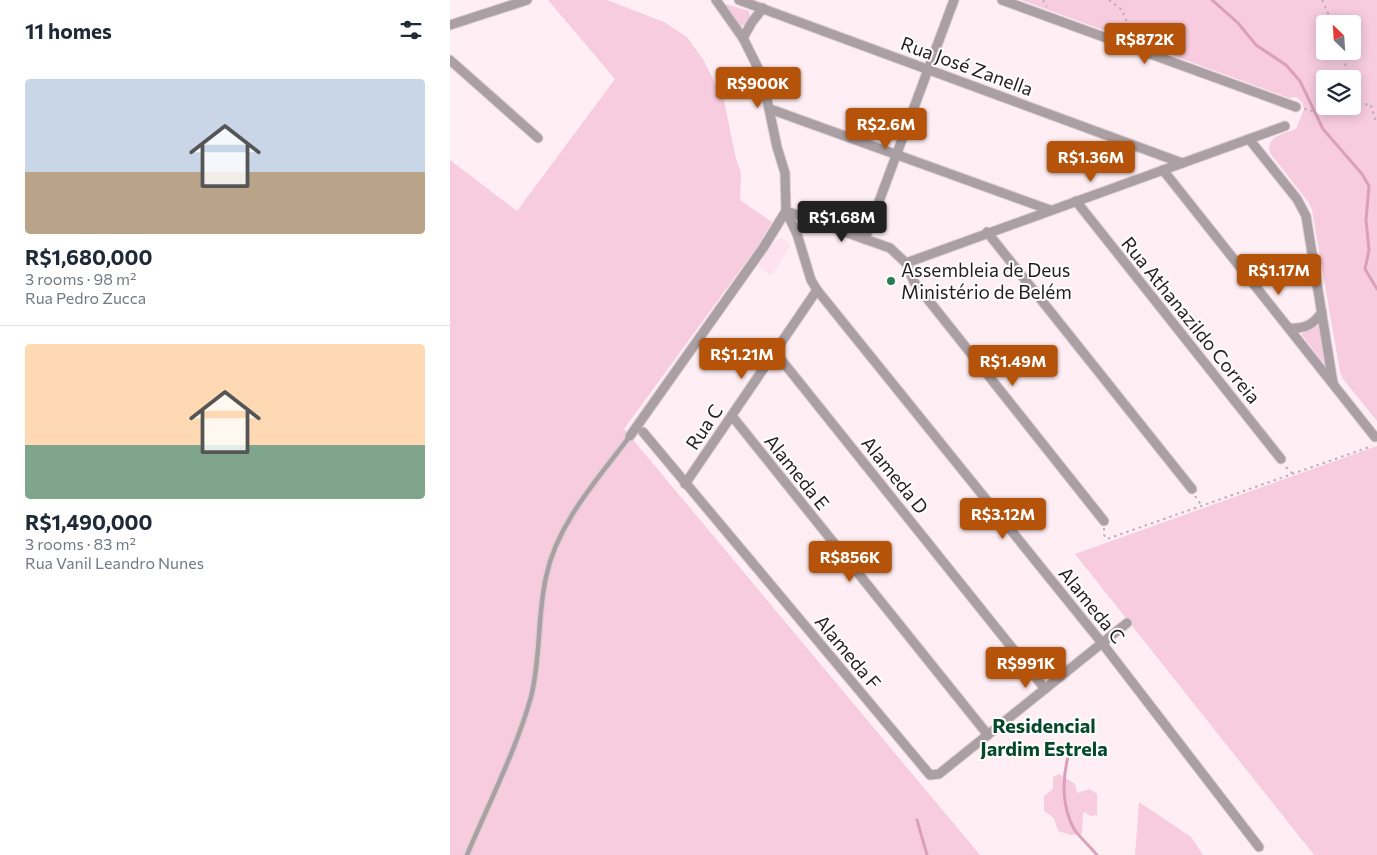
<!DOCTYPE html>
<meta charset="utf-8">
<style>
body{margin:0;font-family:Commissioner,sans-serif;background:#f6f6f7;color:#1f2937;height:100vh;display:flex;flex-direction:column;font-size:19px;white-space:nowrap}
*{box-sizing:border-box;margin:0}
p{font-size:16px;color:#747a83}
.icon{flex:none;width:28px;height:28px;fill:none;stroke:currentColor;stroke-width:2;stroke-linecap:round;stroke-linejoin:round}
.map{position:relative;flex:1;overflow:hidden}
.panel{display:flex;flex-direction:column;background:#fff;width:450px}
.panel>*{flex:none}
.needle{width:32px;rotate:335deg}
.controls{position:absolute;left:866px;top:15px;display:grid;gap:10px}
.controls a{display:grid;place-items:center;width:45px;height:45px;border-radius:5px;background:#fff;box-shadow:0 2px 12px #0003;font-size:25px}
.price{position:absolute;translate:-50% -42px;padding:0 11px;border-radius:5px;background:#b45309;color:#fff;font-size:16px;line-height:32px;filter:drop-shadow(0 1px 2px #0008)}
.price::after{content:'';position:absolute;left:50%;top:30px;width:15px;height:11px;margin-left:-8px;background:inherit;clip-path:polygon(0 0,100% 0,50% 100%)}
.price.on{background:#222;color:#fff}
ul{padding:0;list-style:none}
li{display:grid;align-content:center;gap:10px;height:265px;padding:0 25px}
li+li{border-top:1px solid #e0e1e3}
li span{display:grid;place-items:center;height:155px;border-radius:5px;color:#555}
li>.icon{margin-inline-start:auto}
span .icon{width:90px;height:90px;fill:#fffc;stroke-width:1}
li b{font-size:21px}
h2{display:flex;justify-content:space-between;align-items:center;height:60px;padding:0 25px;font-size:21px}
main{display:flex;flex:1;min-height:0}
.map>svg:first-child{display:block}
</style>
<main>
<section class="panel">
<h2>11 homes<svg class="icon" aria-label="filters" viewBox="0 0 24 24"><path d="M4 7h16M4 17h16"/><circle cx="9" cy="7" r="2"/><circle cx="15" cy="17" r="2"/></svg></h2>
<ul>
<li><span style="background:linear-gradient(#c9d6e8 60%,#b9a48a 0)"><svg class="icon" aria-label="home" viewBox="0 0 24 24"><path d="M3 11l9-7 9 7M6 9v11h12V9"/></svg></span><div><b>R$1,680,000</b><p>3 rooms · 98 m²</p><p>Rua Pedro Zucca</p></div></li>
<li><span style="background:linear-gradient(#ffd9b3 65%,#7fa58c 0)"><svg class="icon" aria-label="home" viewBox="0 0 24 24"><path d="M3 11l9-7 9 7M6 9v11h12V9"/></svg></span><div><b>R$1,490,000</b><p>3 rooms · 83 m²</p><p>Rua Vanil Leandro Nunes</p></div></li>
</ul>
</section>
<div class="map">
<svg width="927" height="855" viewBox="0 0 927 855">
<rect width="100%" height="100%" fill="#ffeff5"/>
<polygon fill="#fee2ed" points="331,238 336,240 340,247 321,276 308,266 323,243"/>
<g fill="#f7ccde" fill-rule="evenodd">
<polygon points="98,0 157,0 214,22 237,37 254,61 274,101 286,159 291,173 290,200 322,222 309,244 174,429 530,855 0,855 0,160 67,211 165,79"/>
<path d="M571 0H927V421L893 379 890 372 862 210 859 203 820 153C815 136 834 134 846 129L854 109 852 102 846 97 839 98ZM875 24H902V51H875ZM875 79H902V106H875Z"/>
<polygon points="276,4 299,11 300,17 295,25 290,26 275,8"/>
<polygon points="870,325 876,364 875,365 851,334"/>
<polygon points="927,446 927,855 864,855 625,554"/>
<polygon points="609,774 625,784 627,793 640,789 647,794 647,815 640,816 635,812 633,813 632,834 621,835 608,831 604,818 594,811 594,796 603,789 603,777"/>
<polygon points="689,802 741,837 753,855 685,855"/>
</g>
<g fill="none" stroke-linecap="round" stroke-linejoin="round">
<g stroke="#dba0b9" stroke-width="3">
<polyline points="762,0 788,23 806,45 836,65 850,81 873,129 912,174 919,186 916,220 919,250 915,269 927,289"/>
<path d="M618 757C612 780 612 807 624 829 630 838 640 846 647 855"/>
<polyline points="467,820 477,855"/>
</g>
<g stroke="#dccdd3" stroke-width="7">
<path id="lane" d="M17 855C38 805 67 748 81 697 91 658 87 617 96 577 107 523 148 479 180 436"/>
</g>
<g stroke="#dccdd3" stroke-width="11">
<g id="street">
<polyline points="289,0 732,163"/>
<polyline points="552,0 846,107"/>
<polyline points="0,25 77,0"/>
<polyline points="293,38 302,22 313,8"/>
<polyline points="0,60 88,138"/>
<polyline points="320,109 600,210"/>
<polyline points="799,139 847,199 856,216 883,383"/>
<polyline points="713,170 925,437"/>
<polyline points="626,201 831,459"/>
<polyline points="336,211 347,234 361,280 367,290 652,643 809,847"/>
<polyline points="336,211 440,248 456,263 464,282 654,521"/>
<polyline points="537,232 742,489"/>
<polyline points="415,239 504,0"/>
<polyline points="456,263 835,126"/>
<path d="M839 328C855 329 863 325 872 312"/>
<polyline points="325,352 595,689"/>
<polyline points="282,416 538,735"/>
<polyline points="193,432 480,775 489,774 677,623"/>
<polyline points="180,436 313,248 336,211 335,173 327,147 312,76 293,38 266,0"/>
<polyline points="235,484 367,290"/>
</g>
</g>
<g stroke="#bdafb4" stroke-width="2" stroke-dasharray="2.5 4" stroke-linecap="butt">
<polyline points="593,0 597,7"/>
<polyline points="659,0 672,10 684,39"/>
<polyline points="872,0 883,24"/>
<polyline points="892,51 899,79"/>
<path d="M902 105 920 104C924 110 922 116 927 122"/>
<polyline points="854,109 867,112 893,106"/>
<polyline points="836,467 843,474"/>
<polyline points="745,496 752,506"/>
<polyline points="654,528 654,535 657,539 922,446"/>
</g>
<use href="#lane" stroke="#aa9fa3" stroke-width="4.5"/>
<use href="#street" stroke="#aa9fa3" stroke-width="9"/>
</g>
<circle fill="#267e52" stroke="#fff" stroke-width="2" cx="441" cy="281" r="5"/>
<g text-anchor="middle" stroke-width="4" stroke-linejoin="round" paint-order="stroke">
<g font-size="19" fill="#271d21" stroke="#fff">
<text transform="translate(517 66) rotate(20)" y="7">Rua José Zanella</text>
<text transform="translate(741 320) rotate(51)" y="7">Rua Athanazildo Correia</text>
<text transform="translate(254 427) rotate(-56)" y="7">Rua C</text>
<text transform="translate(347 472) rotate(51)" y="7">Alameda E</text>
<text transform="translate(445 475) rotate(51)" y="7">Alameda D</text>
<text transform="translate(642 605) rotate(51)" y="7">Alameda C</text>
<text transform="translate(398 652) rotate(50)" y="7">Alameda F</text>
</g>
<g font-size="19" fill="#271d21" stroke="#fff" text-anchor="start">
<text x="451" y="277">Assembleia de Deus<tspan x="451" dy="22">Ministério de Belém</tspan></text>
</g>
<g font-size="20" font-weight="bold" fill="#06482b" stroke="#fff">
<text x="594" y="733">Residencial<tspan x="594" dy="23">Jardim Estrela</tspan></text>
</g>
</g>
</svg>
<div class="controls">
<a><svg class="needle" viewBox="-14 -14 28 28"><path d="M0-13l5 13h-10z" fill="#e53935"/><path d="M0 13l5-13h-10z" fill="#747a83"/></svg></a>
<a><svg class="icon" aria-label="layers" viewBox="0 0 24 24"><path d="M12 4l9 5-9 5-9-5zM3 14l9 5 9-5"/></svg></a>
</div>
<b class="price" style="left:695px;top:65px">R$872K</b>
<b class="price" style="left:308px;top:109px">R$900K</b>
<b class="price" style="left:436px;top:150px">R$2.6M</b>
<b class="price" style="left:641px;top:183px">R$1.36M</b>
<b class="price on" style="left:392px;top:243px">R$1.68M</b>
<b class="price" style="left:829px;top:296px">R$1.17M</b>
<b class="price" style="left:292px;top:380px">R$1.21M</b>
<b class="price" style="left:563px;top:387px">R$1.49M</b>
<b class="price" style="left:553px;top:540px">R$3.12M</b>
<b class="price" style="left:400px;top:583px">R$856K</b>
<b class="price" style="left:576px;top:689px">R$991K</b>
</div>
</main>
